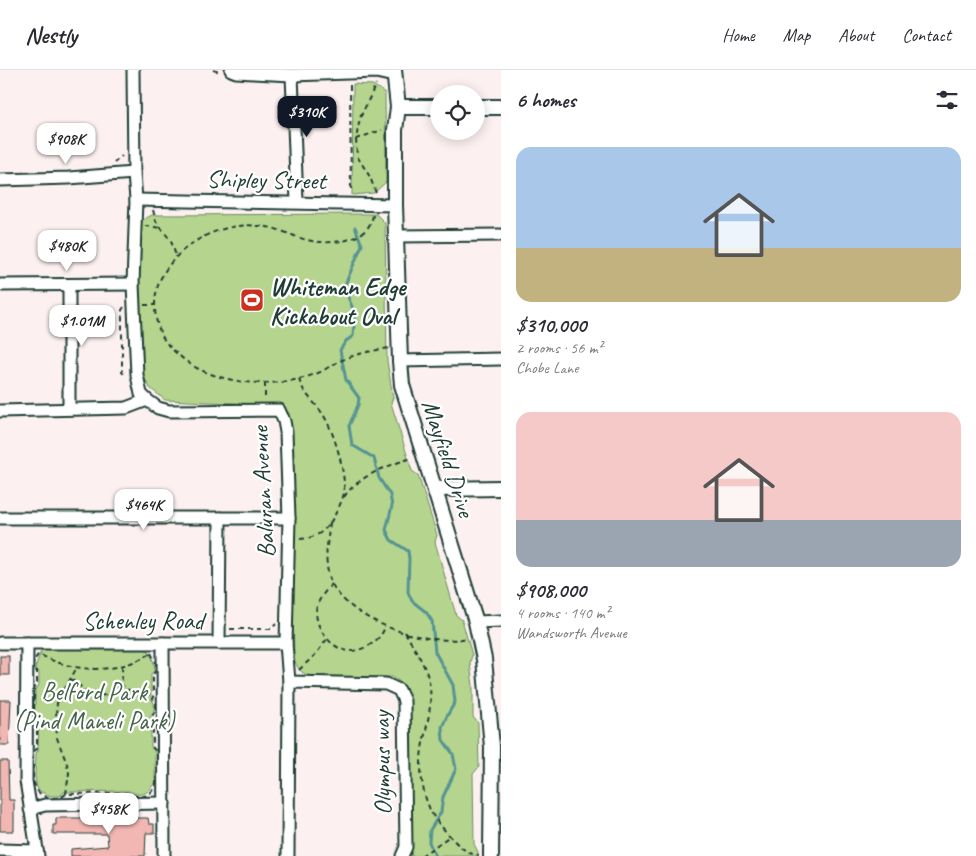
<!DOCTYPE html>
<meta charset="utf-8">
<style>
body{margin:0;font-family:Caveat,sans-serif;background:#f7f7f7;color:#2b2b33;height:100vh;display:flex;flex-direction:column;font-size:19px;white-space:nowrap}
*{box-sizing:border-box;margin:0}
p{font-size:16px;color:#7c7c81}
.icon{flex:none;width:28px;height:28px;fill:none;stroke:currentColor;stroke-width:2;stroke-linecap:round;stroke-linejoin:round}
.map{position:relative;flex:1;overflow:hidden}
.side{display:flex;flex-direction:column;background:#fff;width:475px}
.side>*{flex:none}
.controls{position:absolute;left:430px;top:15px;display:grid;gap:10px}
.controls a{display:grid;place-items:center;width:55px;height:55px;border-radius:50%;background:#fff;box-shadow:0 2px 12px #0003;font-size:25px}
.price{position:absolute;translate:-50% -42px;padding:0 11px;border-radius:10px;background:#fff;color:#222;font-size:16px;line-height:32px;filter:drop-shadow(0 1px 2px #0008)}
.price::after{content:'';position:absolute;left:50%;top:30px;width:15px;height:11px;margin-left:-8px;background:inherit;clip-path:polygon(0 0,100% 0,50% 100%)}
.price.selected{background:#111827;color:#fff}
ul{padding:0;list-style:none}
li{display:grid;align-content:center;gap:10px;height:265px;padding:0 15px}
li span{display:grid;place-items:center;height:155px;border-radius:15px;color:#555}
li>.icon{margin-inline-start:auto}
span .icon{width:90px;height:90px;fill:#fffc;stroke-width:1}
li b{font-size:21px}
h2{display:flex;justify-content:space-between;align-items:center;height:60px;padding:0 15px;font-size:21px}
header{display:flex;align-items:center;gap:30px;box-sizing:border-box;height:70px;padding:0 25px;background:#fff;border-bottom:1px solid #e1e1e2}
header strong{font-size:24px}
nav{display:flex;gap:28px;margin-inline-start:auto;font-size:18px}
main{display:flex;flex:1;min-height:0}
.map>svg:first-child{display:block}
</style>
<header>
<strong>Nestly</strong>
<nav><a>Home</a><a>Map</a><a>About</a><a>Contact</a></nav>
</header>
<main>
<div class="map">
<svg width="501" height="786" viewBox="0 0 501 786">
<rect width="100%" height="100%" fill="#fcf1f0"/>
<filter id="ink" filterUnits="userSpaceOnUse"><feTurbulence type="fractalNoise" baseFrequency=".02" numOctaves="2"/><feDisplacementMap in="SourceGraphic" scale="10" xChannelSelector="R" yChannelSelector="G"/><feConvolveMatrix kernelMatrix="1 2 1 2 8 2 1 2 1" color-interpolation-filters="sRGB"/></filter>
<g filter="url(#ink)">
<g fill="#b5d58e" stroke="#6a8961">
<polygon points="353,14 373,15 385,23 386,112 374,123 352,125"/>
<path d="M376 144 385 153 387 291 393 327 391 333 412 401 418 405 437 465 435 472 456 545 462 550 472 585 470 593 473 616V647L478 653 479 697 473 704 474 774 478 782V786H411L410 625C406 616 401 612 392 607L310 606C300 603 297 598 294 588L289 343 280 335 165 330 150 318 143 305 137 153 152 145Z"/>
<path d="M143 578 149 581 154 593 155 600 151 604V628L154 633V641L151 645V678L155 681V711C149 725 140 727 128 721L64 722 60 726H51L41 722 37 718 35 707 36 683 38 681 39 646 35 641V621L39 615V602L35 598 41 581 48 579Z"/>
</g>
<g fill="none" stroke-linecap="round" stroke-linejoin="round">
<polyline stroke="#569392" stroke-width="3" points="355,157 362,175 344,217 355,244 353,266 346,271 340,280 346,310 359,328 358,335 349,356 352,375 374,388 379,408 390,425 392,436 386,460 391,470 408,481 409,489 408,522 412,531 426,542 432,551 435,582 453,615 455,632 447,646 442,657 443,670 453,684 456,699 443,727 441,742 430,760 429,772 435,786"/>
</g>
<g fill="#f2b7b2" stroke="#1f3d34">
<rect x="0" y="586" width="9" height="19"/>
<polygon points="0,630 11,630 9,675 0,675"/>
<polygon points="0,691 8,691 9,730 14,730 14,761 0,761"/>
<polygon points="56,748 148,748 149,754 154,754 154,763 146,763 145,786 71,786 71,779 108,776 107,764 53,764 53,755 56,755"/>
</g>
<g fill="none" stroke-linecap="round" stroke-linejoin="round">
<g stroke="#1f3d34" stroke-width="15">
<g id="minor">
<polyline points="133,0 134,103 136,130 133,214 137,305 141,324 147,330"/>
<polyline points="231,0 236,2 292,5 376,2 394,6"/>
<polyline points="292,5 297,132"/>
<polyline points="0,110 69,108 134,103"/>
<polyline points="136,130 395,135"/>
<polyline points="397,166 501,165"/>
<polyline points="0,215 133,214"/>
<polyline points="69,215 69,339"/>
<polyline points="400,291 501,289"/>
<polyline points="0,341 126,338 147,330 158,338 169,341 279,340 284,351 286,362 289,448 286,573 289,612 288,786"/>
<polyline points="0,448 289,448"/>
<polyline points="476,552 501,551"/>
<polyline points="0,573 286,573"/>
<polyline points="27,573 26,711 38,786"/>
<polyline points="163,573 164,786"/>
<polyline points="219,573 220,448"/>
<polyline points="289,612 386,614 399,620 404,631 406,777 402,786"/>
<polyline points="30,739 45,735 164,733"/>
<polyline points="0,780 37,781"/>
</g>
</g>
<g stroke="#1f3d34" stroke-width="18">
<g id="tertiary">
<polyline points="394,0 398,37 395,60 395,135 400,291 402,315 476,552 484,589 492,677 491,786"/>
<polyline points="398,37 439,37"/>
<polyline points="476,37 501,37"/>
<polyline points="435,419 501,418"/>
</g>
</g>
<g stroke="#1f3d34" stroke-width="2" stroke-dasharray="5 4" stroke-linecap="butt">
<polyline points="213,0 220,2"/>
<polyline points="350,15 351,123"/>
<polyline points="356,69 382,60"/>
<polyline points="114,93 122,86"/>
<polyline points="376,123 370,107 357,86 356,69 360,48 376,14"/>
<polyline points="153,140 156,151 171,171 176,186"/>
<path d="M373 145C369 173 329 175 307 170 291 166 277 157 260 156 221 151 177 174 160 210 151 231 154 261 170 277 180 287 191 296 203 301 238 316 283 317 318 303 325 300 331 295 338 292 354 284 371 281 389 278"/>
<polyline points="145,156 162,158"/>
<polyline points="144,235 155,235"/>
<polyline points="124,237 122,240 122,302 126,306"/>
<path d="M299 309C303 324 314 331 322 343 334 360 346 403 344 423 342 432 337 441 333 448 326 461 315 469 299 469"/>
<polyline points="265,313 265,330"/>
<path d="M344 427C358 406 389 395 412 388"/>
<path d="M330 453C327 474 323 495 332 514 351 552 428 577 468 568"/>
<path d="M332 514C326 520 320 527 317 536 312 554 330 580 350 581 364 581 382 570 385 556"/>
<polyline points="230,559 271,559 276,554"/>
<path d="M405 562C415 580 427 596 430 617 432 637 427 655 423 673 419 693 421 719 429 737 433 748 441 756 449 765 457 774 467 785 479 785"/>
<path d="M151 583 156 593V601L153 604V629L156 631V641L153 644V678L157 682C157 703 161 737 127 723L66 724C61 728 54 729 47 727 28 722 34 697 33 682L37 679V646L34 642V619L37 615V601L33 599C33 593 34 589 39 584 73 603 117 605 151 583Z"/>
<polyline points="299,600 316,584 327,569"/>
<path d="M70 609C79 613 84 622 93 625 103 628 117 621 121 612 123 607 122 601 122 596"/>
<polyline points="120,614 130,621 152,625"/>
<polyline points="66,724 69,703 67,694 57,668 56,645 57,633 76,599"/>
<polyline points="421,786 450,766"/>
</g>
<use href="#minor" stroke="#fff" stroke-width="11"/>
<use href="#tertiary" stroke="#fff" stroke-width="14"/>
</g>
</g>
<defs>
<g id="stadium-square" transform="scale(1.25)"><rect x="-9" y="-9" width="18" height="18" rx="4" fill="#c8321e" stroke="#fff"/><path d="M0-5a6.5 5 0 1 0 0 10a6.5 5 0 1 0 0-10ZM-3.5-1.8h7v3.6h-7Z" fill="#fff"/></g>
</defs>
<g fill-rule="evenodd">
<use href="#stadium-square" x="252" y="230"/>
</g>
<g text-anchor="middle" stroke-width="4.5" stroke-linejoin="round" paint-order="stroke">
<g font-size="25" fill="#1f3d34" stroke="#fff">
<text transform="translate(266 109) rotate(1)" y="9">Shipley Street</text>
<text transform="translate(449 388) rotate(72)" y="9">Mayfield Drive</text>
<text transform="translate(262 422) rotate(-93)" y="9">Baluran Avenue</text>
<text x="143" y="559">Schenley Road</text>
<text transform="translate(381 693) rotate(-91)" y="9">Olympus way</text>
</g>
<g font-size="25" font-weight="bold" fill="#1f3d34" stroke="#fff" text-anchor="start">
<text x="270" y="225">Whiteman Edge<tspan x="270" dy="29">Kickabout Oval</tspan></text>
</g>
<g font-size="25" fill="#44634a" stroke="#fff">
<text x="94" y="630">Belford Park<tspan x="94" dy="29">(Pind Maneli Park)</tspan></text>
</g>
</g>
</svg>
<div class="controls">
<a><svg class="icon" aria-label="locate" viewBox="0 0 24 24"><circle cx="12" cy="12" r="6"/><path d="M12 2v4M12 18v4M2 12h4M18 12h4"/></svg></a>
</div>
<b class="price selected" style="left:307px;top:68px">$310K</b>
<b class="price" style="left:66px;top:95px">$908K</b>
<b class="price" style="left:67px;top:202px">$480K</b>
<b class="price" style="left:82px;top:277px">$1.01M</b>
<b class="price" style="left:144px;top:461px">$464K</b>
<b class="price" style="left:109px;top:765px">$458K</b>
</div>
<section class="side">
<h2>6 homes<svg class="icon" aria-label="filters" viewBox="0 0 24 24"><path d="M4 7h16M4 17h16"/><circle cx="9" cy="7" r="2"/><circle cx="15" cy="17" r="2"/></svg></h2>
<ul>
<li><span style="background:linear-gradient(#a9c7e8 65%,#c2b280 0)"><svg class="icon" aria-label="home" viewBox="0 0 24 24"><path d="M3 11l9-7 9 7M6 9v11h12V9"/></svg></span><div><b>$310,000</b><p>2 rooms · 56 m²</p><p>Chobe Lane</p></div></li>
<li><span style="background:linear-gradient(#f6c9c9 70%,#9aa5b1 0)"><svg class="icon" aria-label="home" viewBox="0 0 24 24"><path d="M3 11l9-7 9 7M6 9v11h12V9"/></svg></span><div><b>$908,000</b><p>4 rooms · 140 m²</p><p>Wandsworth Avenue</p></div></li>
</ul>
</section>
</main>
